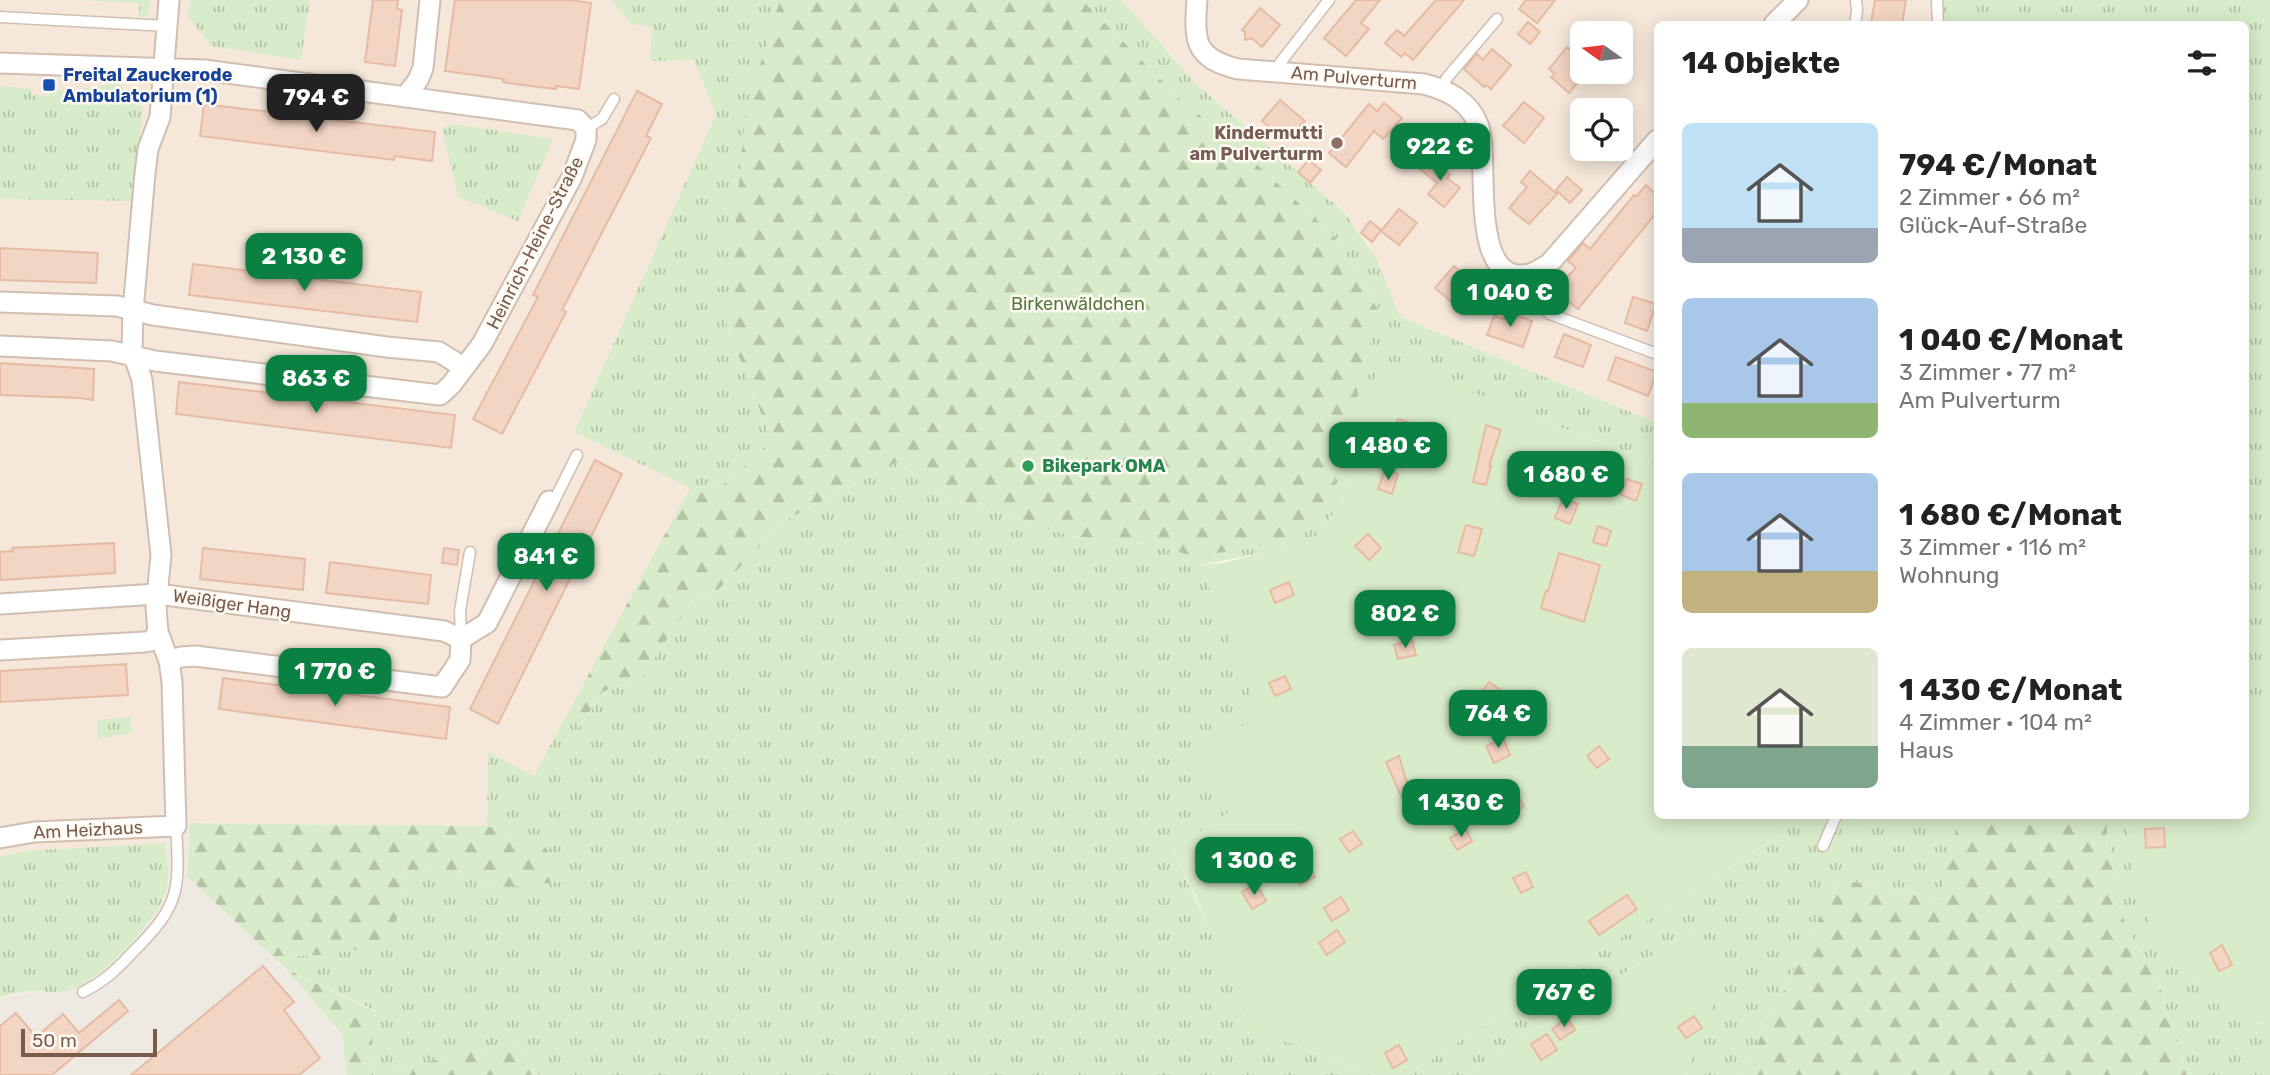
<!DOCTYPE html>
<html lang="de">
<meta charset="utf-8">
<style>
body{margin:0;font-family:Rubik,sans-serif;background:#f6f6f6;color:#222;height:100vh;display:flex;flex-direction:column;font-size:26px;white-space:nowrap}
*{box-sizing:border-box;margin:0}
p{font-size:23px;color:#767676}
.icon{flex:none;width:38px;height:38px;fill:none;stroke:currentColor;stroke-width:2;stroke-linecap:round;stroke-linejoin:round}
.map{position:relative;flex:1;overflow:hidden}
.side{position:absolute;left:1654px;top:21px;width:595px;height:798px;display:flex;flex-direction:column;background:#fff;border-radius:10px;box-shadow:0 4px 18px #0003}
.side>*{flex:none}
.needle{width:46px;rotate:284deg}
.buttons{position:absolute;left:1570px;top:21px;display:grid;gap:14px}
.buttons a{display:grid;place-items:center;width:63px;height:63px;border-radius:10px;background:#fff;box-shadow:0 4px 18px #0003;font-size:35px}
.scale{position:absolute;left:21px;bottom:18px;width:136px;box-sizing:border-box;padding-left:7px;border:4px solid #7a5c4d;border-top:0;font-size:19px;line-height:24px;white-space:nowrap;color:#7a5c4d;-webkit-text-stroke:5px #fffaf3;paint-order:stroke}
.price{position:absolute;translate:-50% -60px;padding:0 16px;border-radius:14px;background:#0b8043;color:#fff;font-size:23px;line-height:46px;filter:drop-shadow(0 2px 4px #0008)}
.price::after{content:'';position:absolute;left:50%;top:42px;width:21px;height:16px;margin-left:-10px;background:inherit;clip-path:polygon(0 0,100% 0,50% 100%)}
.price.on{background:#222;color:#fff}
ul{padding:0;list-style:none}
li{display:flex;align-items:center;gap:21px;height:175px;padding:0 28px}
li span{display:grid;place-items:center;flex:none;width:196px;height:140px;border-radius:10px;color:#555}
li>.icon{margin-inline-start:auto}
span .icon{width:84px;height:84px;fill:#fffc;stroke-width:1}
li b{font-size:30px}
h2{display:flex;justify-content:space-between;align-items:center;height:84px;padding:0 28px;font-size:30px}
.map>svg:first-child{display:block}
</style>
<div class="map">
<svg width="2270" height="1075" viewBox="0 0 2270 1075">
<defs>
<pattern id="grass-tufts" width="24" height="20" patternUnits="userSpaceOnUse" patternTransform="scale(1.75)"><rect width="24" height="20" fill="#d8ecc9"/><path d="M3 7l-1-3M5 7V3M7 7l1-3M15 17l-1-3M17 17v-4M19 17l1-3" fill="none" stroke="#b4c2a5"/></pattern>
<pattern id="forest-firs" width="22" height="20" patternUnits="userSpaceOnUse" patternTransform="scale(1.75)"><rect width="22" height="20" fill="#d8ecc9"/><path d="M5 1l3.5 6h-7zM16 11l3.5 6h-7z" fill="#b4c2a5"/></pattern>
</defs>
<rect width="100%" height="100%" fill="#fdf6ec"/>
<g fill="#f5e8da" fill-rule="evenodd">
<polygon points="0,0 734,0 693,60 716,114 574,432 690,488 534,777 488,752 487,826 189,823 165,843 22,851 0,857"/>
<path d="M1122 0H1930L1933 24H1657V423L1400 317 1369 245 1344 212 1195 83ZM1582 33H1620V72H1582ZM1582 110H1620V149H1582Z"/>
</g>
<polygon fill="#efe9e4" points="189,823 188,877 286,969 342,1035 347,1075 0,1075 0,998 34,991 66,992 168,864 165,843"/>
<g fill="url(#grass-tufts)">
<polygon points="80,0 150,0 148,17 139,16 139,3"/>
<polygon points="191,0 310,0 301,60 211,46 188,16"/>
<polygon points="612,0 780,0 764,57 727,326 772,441 722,486 690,488 574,432 716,114 693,60 650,61 652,27 630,24"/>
<polygon points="1082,0 1122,0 1195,83 1344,212 1377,259 1400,317 1657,423 1657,465 1535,417 1351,474 1341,504 1316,536 1267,552 1201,565 1260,716 1196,756 1231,811 1173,850 1217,945 1299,1047 1374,1075 537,1075 520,1041 382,1072 382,1075 373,1075 371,1053 376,1011 286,969 272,956 328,955 400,913 403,872 434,867 503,887 514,836 487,826 488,752 534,776 571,707 580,727 602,692 641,678 695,597 717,591 784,521 897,462 946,497 1072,536 1154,545 1192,556 1307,530 1328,506 1366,355 1380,313 1360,276 1334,236 1245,153 1180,99"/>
<polygon points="1930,0 2270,0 2270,699 2245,699 2245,24 1933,24"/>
<polygon points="119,83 143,109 132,201 0,199 0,86 31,89 32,95 48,96 50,90 68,91"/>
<polygon points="452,124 553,139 518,221 458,197 442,129"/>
<polygon points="131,717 131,733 98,739 98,720"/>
<polygon points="1785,816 1959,816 1941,899 1839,879 1742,1075 1686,1075 1723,975 1695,928 1464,1075 1407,1075 1782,834"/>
<polygon points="2107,816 2126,816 2134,881 2151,928 2174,967 2207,988 2254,1024 2270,1023 2270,1075 2187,1075 2159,984 2125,925 2107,836"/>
<path d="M165 843C167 858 170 876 166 891 157 921 96 987 64 992 56 993 46 991 37 991 25 991 11 994 0 998V857L22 851Z"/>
</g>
<g fill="url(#forest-firs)">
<polygon points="780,0 1082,0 1180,99 1245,153 1334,236 1360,276 1380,314 1366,355 1329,506 1308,530 1279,540 1249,549 1192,556 1154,545 1072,536 946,497 897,462 784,521 717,591 695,597 641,678 602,692 579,728 571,707 690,488 722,486 772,441 727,326 745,114"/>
<polygon points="1959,816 2107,816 2107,836 2125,925 2159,984 2187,1075 1742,1075 1839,879 1940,899"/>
<polygon points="189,823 487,826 546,848 566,878 551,883 503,887 434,867 403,872 400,913 384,944 328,955 272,956 188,877"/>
<polygon points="286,969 376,1012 371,1053 373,1075 347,1075 342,1035"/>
<polygon points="520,1041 537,1075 382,1075 382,1072"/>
</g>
<g fill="#d8ecc9">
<polygon points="1379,360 1446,382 1657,465 1657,816 1785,816 1782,834 1407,1075 1374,1075 1252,1029 1196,897 1173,850 1230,811 1196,756 1259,716 1201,565 1222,563 1267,552 1316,536 1341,504 1351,474"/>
<polygon points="2245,699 2270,699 2270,1023 2254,1024 2207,988 2174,967 2151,928 2134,881 2126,816 2245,816"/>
<polygon points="1695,928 1724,975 1686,1075 1464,1075"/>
</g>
<g fill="#f3d5c3" stroke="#e6bba3" stroke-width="2">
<polygon points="373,0 398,0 397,9 402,10 395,66 365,62"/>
<polygon points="455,0 569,0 591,3 579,89 556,86 556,89 515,84 503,82 504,79 445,71"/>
<polygon points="1356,0 1380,0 1361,23 1369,29 1346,56 1324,38"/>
<polygon points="1436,0 1464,0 1413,60 1405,53 1401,57 1385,43 1397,30 1404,36"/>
<polygon points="1526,0 1555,0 1537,23 1519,9"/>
<polygon points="1875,0 1906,0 1902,24 1871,23"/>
<polygon points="1260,8 1280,25 1262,47 1252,38 1245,40 1245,32 1242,30"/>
<polygon points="1528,22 1540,32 1530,44 1518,34"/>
<polygon points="1567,47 1582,60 1582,77 1569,93 1551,77 1555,74 1549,69"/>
<polygon points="1492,49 1511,65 1491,89 1486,85 1484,87 1464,69 1477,54 1483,60"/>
<polygon points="637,91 662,104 646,136 651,138 562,310 566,312 502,434 473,419 538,297 533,295"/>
<polygon points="1280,100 1305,121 1295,131 1292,128 1283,139 1262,121"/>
<polygon points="1524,102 1544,118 1524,143 1503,126"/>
<polygon points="1384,103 1402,118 1383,139 1374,131 1346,167 1329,153 1369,104 1377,111"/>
<polygon points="204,104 435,132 432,161 395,156 394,160 200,136"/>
<polygon points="1430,158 1450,175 1447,178 1460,188 1444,207 1428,194 1437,183 1420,169"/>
<polygon points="1309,160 1321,170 1310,183 1298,172"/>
<polygon points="1530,171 1557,194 1529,224 1509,208 1527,187 1521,182"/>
<polygon points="1567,177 1582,190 1570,203 1556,190"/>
<polygon points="1646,185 1657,195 1657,212 1578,309 1557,292 1563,281 1576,268 1568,261 1583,243 1590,249 1634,195 1636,197"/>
<polygon points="1399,209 1417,223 1399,245 1381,231"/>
<polygon points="1370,221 1381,230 1372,242 1361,233"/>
<polygon points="0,248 98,253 96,283 0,280"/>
<polygon points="193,264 421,292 417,322 189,295"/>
<polygon points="1454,266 1474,283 1455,305 1435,288"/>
<polygon points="1633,297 1656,304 1647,331 1625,323"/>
<polygon points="1508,312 1532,321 1523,347 1487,335 1494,316 1505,319"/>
<polygon points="1564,334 1591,345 1583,367 1555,357"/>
<polygon points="1616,357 1657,372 1648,396 1608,380"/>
<polygon points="0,363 94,369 93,400 80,398 0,395"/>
<polygon points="179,382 455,415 451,448 176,414"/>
<polygon points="1398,419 1418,425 1413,442 1398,438 1399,435 1394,433"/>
<polygon points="1486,425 1501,430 1489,466 1491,466 1486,485 1473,482"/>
<polygon points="595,460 622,474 498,724 470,709"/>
<polygon points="1385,469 1398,474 1392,494 1378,489"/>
<polygon points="1627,479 1642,484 1636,501 1621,495"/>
<polygon points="1563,498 1578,504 1570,524 1555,518"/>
<polygon points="1466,525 1482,529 1474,556 1458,552"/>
<polygon points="1598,526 1611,531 1606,546 1593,542"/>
<polygon points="1368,534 1381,548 1369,560 1355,546"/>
<polygon points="114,543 115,573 0,580 0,552 13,551 12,548"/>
<polygon points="203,548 305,559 303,590 200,579"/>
<polygon points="444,548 459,550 457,565 442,563"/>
<polygon points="1559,553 1600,565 1584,622 1541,608 1546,591 1548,591"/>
<polygon points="330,562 431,575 428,604 326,593"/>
<polygon points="1289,582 1294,595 1275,603 1270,590"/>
<polygon points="1412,640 1416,655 1398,659 1394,645"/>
<polygon points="126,664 128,695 0,702 0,671"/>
<polygon points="1285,676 1291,689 1275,696 1269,683"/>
<polygon points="223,678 450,707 446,739 219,709"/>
<polygon points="1489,682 1503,692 1494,704 1481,694"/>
<polygon points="1503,738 1510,755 1494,763 1486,746"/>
<polygon points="1599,746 1609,759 1597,768 1587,756"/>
<polygon points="1399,756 1411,797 1403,800 1386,762"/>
<polygon points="1515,792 1524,806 1510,815 1502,801"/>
<polygon points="2164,828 2165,847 2146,848 2145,829"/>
<polygon points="1466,829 1472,841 1457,850 1450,838"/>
<polygon points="1353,831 1362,844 1349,852 1340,839"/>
<polygon points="1308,864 1315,877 1300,885 1293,873"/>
<polygon points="1526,872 1533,887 1521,893 1513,878"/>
<polygon points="1256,884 1266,901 1252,909 1242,892"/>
<polygon points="1627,895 1637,909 1599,935 1589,921"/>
<polygon points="1341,897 1349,910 1332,921 1324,908"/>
<polygon points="1337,930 1345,942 1327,955 1319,943"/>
<polygon points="2222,945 2232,965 2219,971 2210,953"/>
<polygon points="263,966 294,1002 284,1010 320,1058 299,1075 131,1075"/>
<polygon points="119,1000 128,1011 52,1075 0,1075 0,1026 16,1013 36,1037 63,1014 79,1033"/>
<polygon points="1694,1016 1702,1028 1686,1038 1678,1027"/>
<polygon points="1567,1018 1575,1030 1560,1040 1552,1029"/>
<polygon points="1547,1034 1557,1050 1541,1060 1531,1044"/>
<polygon points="1399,1045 1407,1060 1393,1068 1385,1053"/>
</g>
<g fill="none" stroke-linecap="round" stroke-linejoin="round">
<g stroke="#d1beb0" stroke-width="13">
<g id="lane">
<polyline points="1937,0 1938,24"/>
<polyline points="0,17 167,26"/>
<polyline points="1855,24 1857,11 1856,0"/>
<polyline points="1279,72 1280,63 1329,0"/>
<polyline points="1442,89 1446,79 1497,19"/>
<polyline points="586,129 602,119 614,99"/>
<path d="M1530 274C1533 291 1537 302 1550 314L1657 354"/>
<polyline points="549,501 555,499 577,455"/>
<polyline points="461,639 460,611 470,552"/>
<polyline points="1823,846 1836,816"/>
<path d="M83 992C105 981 116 970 133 952 180 905 180 891 176 826"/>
</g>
</g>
<g stroke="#d1beb0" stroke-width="23">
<g id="street">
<path d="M1197 0C1194 41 1194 58 1238 69L1424 84C1447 90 1468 100 1478 124 1491 158 1466 288 1530 274 1536 272 1543 267 1549 264L1657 140"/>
<polyline points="1774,24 1798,0"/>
<polyline points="0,63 204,70 578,120 586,129 586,140 572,177 482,344 451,385 440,395 155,361 112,351 0,346"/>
<polyline points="405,97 418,80 423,68 430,0"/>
<polyline points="0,302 117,306 153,315 387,347 439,352 463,367"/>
<polyline points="0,604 157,594 444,631 461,639"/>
<polyline points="461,639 487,623 549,501"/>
<polyline points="0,650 145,642 151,641 158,632"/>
<polyline points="169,661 181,657 195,656 442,687 460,660 461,639"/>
<polyline points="0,838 34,832 176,826 172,682 169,661 158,632 156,607 161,555 142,380 132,350 133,311 145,173 148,149 160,117 169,0"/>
</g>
</g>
<use href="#lane" stroke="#fff" stroke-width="10"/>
<use href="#street" stroke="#fff" stroke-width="19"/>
</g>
<rect fill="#1a4fb4" stroke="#fffaf3" stroke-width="2.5" x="42" y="78" width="14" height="14" rx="3.5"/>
<circle fill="#8d6e63" stroke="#fffaf3" stroke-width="2.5" cx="1337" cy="143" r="7"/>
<circle fill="#2e9e5b" stroke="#fffaf3" stroke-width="2.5" cx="1028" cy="466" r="7"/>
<g text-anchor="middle" stroke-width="5" stroke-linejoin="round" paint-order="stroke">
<g font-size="18" font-weight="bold" fill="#164399" stroke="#fffaf3" text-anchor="start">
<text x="63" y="81">Freital Zauckerode<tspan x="63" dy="21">Ambulatorium (1)</tspan></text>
</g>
<g font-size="18" fill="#7a5c4d" stroke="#fffaf3">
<text transform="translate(1354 78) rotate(5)" y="6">Am Pulverturm</text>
<text transform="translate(535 243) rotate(-63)" y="6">Heinrich-Heine-Straße</text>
<text transform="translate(232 604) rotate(8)" y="6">Weißiger Hang</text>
<text transform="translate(88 830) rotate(-3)" y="6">Am Heizhaus</text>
</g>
<g font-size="18" font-weight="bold" fill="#785e54" stroke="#fffaf3" text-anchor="end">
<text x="1323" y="139">Kindermutti<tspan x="1323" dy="21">am Pulverturm</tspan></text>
</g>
<g font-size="18" fill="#537a41" stroke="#fffaf3">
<text x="1078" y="310">Birkenwäldchen</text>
</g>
<g font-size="18" font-weight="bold" fill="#27864d" stroke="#fffaf3" text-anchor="start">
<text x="1042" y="472">Bikepark OMA</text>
</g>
</g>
</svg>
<div class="buttons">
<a><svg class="needle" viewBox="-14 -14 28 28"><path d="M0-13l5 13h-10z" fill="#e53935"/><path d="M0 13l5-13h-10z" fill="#767676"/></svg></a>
<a><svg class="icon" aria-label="locate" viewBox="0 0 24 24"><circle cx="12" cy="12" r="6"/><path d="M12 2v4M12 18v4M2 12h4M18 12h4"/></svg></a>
</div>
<div class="scale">50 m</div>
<b class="price on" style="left:316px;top:134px">794 €</b>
<b class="price" style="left:1440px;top:183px">922 €</b>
<b class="price" style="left:304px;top:293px">2 130 €</b>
<b class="price" style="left:1510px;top:329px">1 040 €</b>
<b class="price" style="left:316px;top:415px">863 €</b>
<b class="price" style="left:1388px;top:482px">1 480 €</b>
<b class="price" style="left:1566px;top:511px">1 680 €</b>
<b class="price" style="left:546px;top:593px">841 €</b>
<b class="price" style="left:1405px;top:650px">802 €</b>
<b class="price" style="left:335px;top:708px">1 770 €</b>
<b class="price" style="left:1498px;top:750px">764 €</b>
<b class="price" style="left:1461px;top:839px">1 430 €</b>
<b class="price" style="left:1254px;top:897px">1 300 €</b>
<b class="price" style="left:1564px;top:1029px">767 €</b>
<section class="side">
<h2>14 Objekte<svg class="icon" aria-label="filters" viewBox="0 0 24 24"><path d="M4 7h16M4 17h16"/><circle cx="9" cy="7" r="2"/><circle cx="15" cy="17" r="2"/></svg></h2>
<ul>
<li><span style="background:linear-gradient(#bfe0f5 75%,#9aa5b1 0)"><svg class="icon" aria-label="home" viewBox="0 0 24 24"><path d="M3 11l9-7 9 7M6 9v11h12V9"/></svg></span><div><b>794 €/Monat</b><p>2 Zimmer · 66 m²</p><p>Glück-Auf-Straße</p></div></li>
<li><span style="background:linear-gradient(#a9c7e8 75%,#8fb573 0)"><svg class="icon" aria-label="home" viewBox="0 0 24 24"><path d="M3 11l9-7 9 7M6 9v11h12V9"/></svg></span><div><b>1 040 €/Monat</b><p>3 Zimmer · 77 m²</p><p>Am Pulverturm</p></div></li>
<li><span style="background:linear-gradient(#a9c7e8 70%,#c2b280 0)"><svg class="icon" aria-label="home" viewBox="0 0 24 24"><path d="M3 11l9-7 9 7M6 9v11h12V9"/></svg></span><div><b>1 680 €/Monat</b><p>3 Zimmer · 116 m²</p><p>Wohnung</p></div></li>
<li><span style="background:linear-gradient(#dfe7d0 70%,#7fa58c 0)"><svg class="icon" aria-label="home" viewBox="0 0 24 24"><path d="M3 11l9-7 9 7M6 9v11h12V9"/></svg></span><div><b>1 430 €/Monat</b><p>4 Zimmer · 104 m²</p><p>Haus</p></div></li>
</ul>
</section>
</div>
